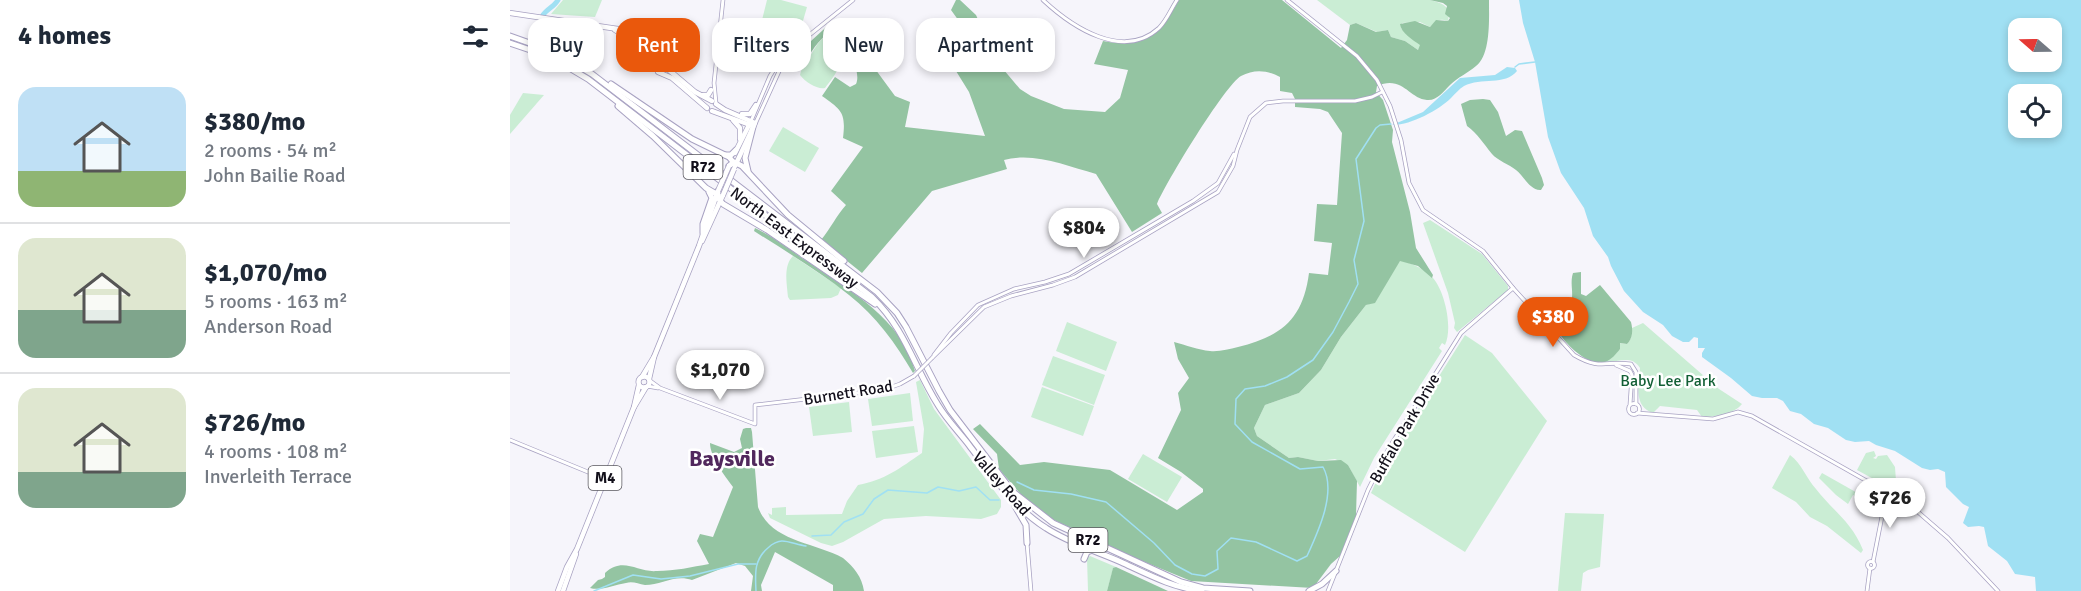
<!DOCTYPE html>
<meta charset="utf-8">
<style>
body{margin:0;font-family:Signika,sans-serif;background:#f2f2f3;color:#1f2937;height:100vh;display:flex;flex-direction:column;font-size:22px;white-space:nowrap}
*{box-sizing:border-box;margin:0}
p{font-size:20px;color:#747a83}
.icon{flex:none;width:33px;height:33px;fill:none;stroke:currentColor;stroke-width:2;stroke-linecap:round;stroke-linejoin:round}
.map{position:relative;flex:1;overflow:hidden}
.side{display:flex;flex-direction:column;background:#fff;width:510px}
.side>*{flex:none}
.hud{position:absolute;left:18px;top:18px;width:570px;height:54px;display:flex;gap:12px}
.needle{width:39px;rotate:290deg}
.tools{position:absolute;left:1498px;top:18px;display:grid;gap:12px}
.tools a{display:grid;place-items:center;width:54px;height:54px;border-radius:12px;background:#fff;box-shadow:0 3px 9px #0003;font-size:30px}
.price{position:absolute;translate:-50% -51px;padding:0 14px;border-radius:21px;background:#fff;color:#222;font-size:20px;line-height:39px;filter:drop-shadow(0 2px 3px #0008)}
.price::after{content:'';position:absolute;left:50%;top:36px;width:18px;height:14px;margin-left:-9px;background:inherit;clip-path:polygon(0 0,100% 0,50% 100%)}
.price.on{background:#ea580c;color:#fff}
ul{padding:0;list-style:none}
li{display:flex;align-items:center;gap:18px;height:150px;padding:0 18px}
li+li{border-top:2px solid #e0e1e3}
li span{display:grid;place-items:center;flex:none;width:168px;height:120px;border-radius:18px;color:#555}
li>.icon{margin-inline-start:auto}
span .icon{width:72px;height:72px;fill:#fffc;stroke-width:1}
li b{font-size:26px}
h2{display:flex;justify-content:space-between;align-items:center;height:72px;padding:0 18px;font-size:26px}
.chip{padding:0 21px;border-radius:18px;background:#fff;box-shadow:0 3px 9px #0003;font-size:21px;line-height:54px}
.chip.on{background:#ea580c;color:#fff}
main{display:flex;flex:1;min-height:0}
.map>svg:first-child{display:block}
</style>
<main>
<section class="side">
<h2>4 homes<svg class="icon" aria-label="filters" viewBox="0 0 24 24"><path d="M4 7h16M4 17h16"/><circle cx="9" cy="7" r="2"/><circle cx="15" cy="17" r="2"/></svg></h2>
<ul>
<li><span style="background:linear-gradient(#bfe0f5 70%,#8fb573 0)"><svg class="icon" aria-label="home" viewBox="0 0 24 24"><path d="M3 11l9-7 9 7M6 9v11h12V9"/></svg></span><div><b>$380/mo</b><p>2 rooms · 54 m²</p><p>John Bailie Road</p></div></li>
<li><span style="background:linear-gradient(#dfe7d0 60%,#7fa58c 0)"><svg class="icon" aria-label="home" viewBox="0 0 24 24"><path d="M3 11l9-7 9 7M6 9v11h12V9"/></svg></span><div><b>$1,070/mo</b><p>5 rooms · 163 m²</p><p>Anderson Road</p></div></li>
<li><span style="background:linear-gradient(#dfe7d0 70%,#7fa58c 0)"><svg class="icon" aria-label="home" viewBox="0 0 24 24"><path d="M3 11l9-7 9 7M6 9v11h12V9"/></svg></span><div><b>$726/mo</b><p>4 rooms · 108 m²</p><p>Inverleith Terrace</p></div></li>
</ul>
</section>
<div class="map">
<svg width="1571" height="591" viewBox="0 0 1571 591">
<rect width="100%" height="100%" fill="#f6f5fb"/>
<g fill="#caedd4">
<polygon points="53,0 92,0 85,17 41,14"/>
<polygon points="257,0 271,0 297,7 290,31 252,20"/>
<path d="M807 0H920C932 3 942 6 938 21 927 18 927 21 920 27L910 22 892 23 891 28 911 45 908 50 895 41 881 37 878 30 867 32 846 23 840 25Z"/>
<path d="M326 31C345 48 327 73 315 88 308 90 295 82 290 75L291 71C301 58 308 34 326 31Z"/>
<polygon points="13,93 34,95 0,134 0,115"/>
<polygon points="273,127 309,148 295,172 259,151"/>
<polygon points="920,220 972,254 998,286 998,290 947,332 944,328 945,323 938,293 913,223"/>
<path d="M283 256 331 288 328 295 321 298 280 300 278 297C277 283 273 266 283 256Z"/>
<path d="M890 260C902 264 914 268 923 278 935 292 943 328 935 345L932 343 929 348 932 351 864 458 850 487 838 465 825 459 808 461 788 457 779 458 747 436 744 428 755 405 789 393 811 370 831 337 856 305 865 302Z"/>
<polygon points="557,322 607,342 596,371 546,351"/>
<path d="M1133 323 1209 389 1232 404C1224 414 1205 417 1192 417L1187 410 1150 406 1143 413C1123 406 1129 385 1130 368 1121 354 1108 363 1094 362L1110 349 1109 343 1117 344 1121 338 1122 328Z"/>
<polygon points="955,335 982,353 1037,421 955,552 861,493 876,460"/>
<polygon points="543,356 595,375 584,405 532,385"/>
<path d="M410 380 424 409 491 500V507L487 514 471 519 416 516 374 519 333 542 322 546 311 543 260 518 258 513 262 515V508L276 507V515L332 514 337 501 348 485C375 480 390 468 412 453L414 429 406 382Z"/>
<polygon points="532,387 584,406 573,436 521,417"/>
<polygon points="400,393 403,421 362,426 358,399"/>
<polygon points="339,402 342,432 303,436 299,407"/>
<polygon points="404,426 408,452 366,458 362,431"/>
<polygon points="1364,451 1366,456 1363,458 1366,459 1368,456 1377,455 1385,467 1386,481 1399,485 1393,495 1347,470 1356,453"/>
<polygon points="633,454 672,477 657,502 618,479"/>
<path d="M1280 455C1292 464 1296 478 1306 489 1323 511 1342 522 1353 550L1351 553 1317 526 1300 517 1286 502 1262 488Z"/>
<polygon points="1312,473 1351,495 1350,498 1343,495 1338,504 1326,495 1309,478"/>
<polygon points="1055,513 1094,514 1090,567 1078,570 1073,573 1071,591 1048,591"/>
<polygon points="580,556 606,567 603,569 597,591 578,591 577,558"/>
</g>
<g fill="#94c4a2">
<path d="M446 0H450L466 15 488 63 510 89 521 96 554 109 595 112 610 98 618 70 584 64 593 41C636 49 649 35 669 0H772L831 48 837 40 840 25 846 23 866 32 878 30 881 37 895 41 908 50 910 45C903 40 891 33 890 24L905 21 920 27 926 20 938 21 940 18 935 14 937 6 933 3 920 0H979C979 18 981 55 966 66 958 73 948 77 940 85 934 91 927 101 917 100 899 99 893 75 867 86L866 92 873 100 883 130 882 142 900 212 906 248 923 275 922 278 908 266 890 261 865 303 856 305 831 337 811 370 789 393 755 405 744 428 747 436 779 458 788 457 808 461 831 460 838 465 847 481 846 516 830 556 821 564 803 588 681 581 615 554 542 519 519 504 489 469 487 454 463 429 470 424 510 465 534 462 600 470 667 510 693 492V489L671 472 648 458 671 410 668 393 679 378 668 359 664 342C676 345 688 350 700 351 709 352 719 349 728 347 772 336 793 319 799 273L818 275 822 243 804 241 807 204 827 205 832 133 818 112 810 109 785 107V99L782 93 770 91V77C757 70 744 69 731 76 715 85 655 184 647 204L652 213 622 232 586 174C556 166 525 152 494 160L497 169 422 191 352 273 311 240C321 228 326 216 336 205L321 191 353 147 333 138C336 113 332 110 312 96L325 77 340 87 346 84C352 71 336 46 331 32L327 29C314 33 307 44 299 55L294 56 289 52 325 19 329 22 351 55 360 62 385 96 400 102 395 127 475 136 459 92 446 71V50L442 40 454 28 441 10Z"/>
<path d="M973 99 980 100 988 112 996 136 1005 130 1012 131 1032 178 1034 185 1031 190C1020 191 1014 176 1006 170 999 164 988 161 982 154 973 143 968 134 957 126L951 104 960 100Z"/>
<path d="M245 228C264 237 282 252 300 263 341 292 391 318 405 371L403 373C386 344 366 316 339 295 309 271 275 251 244 231Z"/>
<path d="M1071 272V294L1076 296 1090 285 1121 322C1123 330 1123 338 1117 344L1110 343V349C1106 354 1101 360 1095 362 1078 367 1055 344 1048 331 1054 322 1060 310 1062 298 1063 290 1060 282 1063 273Z"/>
<path d="M236 428H241L242 432 248 507C261 542 304 542 333 558 344 567 352 577 354 591H323V585L265 552 251 585 252 591H241L243 576 235 566 226 563 182 580C165 574 151 585 135 585 128 584 123 581 116 583 104 585 91 591 80 588L88 580 92 579 95 577V573C113 556 128 573 147 571 165 571 182 567 199 564L187 541 190 534 203 537 223 487C215 476 200 457 200 443L224 452 232 448 230 439 233 429Z"/>
<polygon points="606,567 658,591 597,591 603,568"/>
</g>
<g fill="#a0e0f3" fill-rule="evenodd">
<path d="M1009 0H1571V591H1526L1525 577 1505 574 1497 561 1478 546 1474 527 1469 526 1458 527 1453 523 1459 507 1453 504 1436 487 1435 472 1428 469 1420 470 1412 468 1385 451 1366 445 1359 441 1345 442 1336 440 1318 428 1304 424 1291 414 1280 411 1273 401 1267 398H1252L1242 396 1221 378 1192 357V353L1195 348H1188V338L1184 337 1179 342H1173L1162 336 1153 325 1133 312 1114 291 1101 266 1098 257 1083 236 1074 208 1051 173 1038 137 1025 62 1013 23ZM1542 28V62H1509V28ZM1542 94V128H1509V94Z"/>
<path d="M997 67 1005 68 1007 71C995 86 971 77 954 86 949 89 945 94 941 98 929 110 899 126 882 125L913 112 950 78 985 75Z"/>
</g>
<g fill="none" stroke-linecap="round" stroke-linejoin="round">
<g stroke="#a0e0f3" stroke-width="1.5">
<polyline points="1005,67 1009,64 1025,62"/>
<path d="M507 482 524 490 561 494 596 502 644 543 665 565 682 574 695 576 708 569 707 551 721 538 746 542 787 561 797 556C808 532 827 492 813 467L790 469 742 442 725 424 726 399 735 389 755 386 777 377 803 360 823 332 839 302 848 284 844 260 854 221 846 159 866 128 870 125 881 124"/>
<polyline points="302,536 321,535 334,522 353,514 364,499 378,490 417,493 428,487 449,491 466,487 480,500 489,500"/>
<polyline points="84,591 123,575 151,579 180,576 228,564 246,564"/>
<path d="M246 591C245 573 244 559 259 547 262 544 268 541 272 541 279 541 288 545 296 546"/>
</g>
<path stroke="#a0e0f3" stroke-width="5" d="M33 15C37 9 44 7 48 0"/>
<g stroke="#a8a2c2" stroke-width="4.5">
<g id="minor">
<path d="M533 0C562 27 613 61 649 28 657 20 661 9 667 0"/>
<path d="M777 0 847 56 867 80 880 106 891 140 899 183 913 210 973 251 1003 288 1064 355C1091 371 1097 360 1121 364L1126 372V404"/>
<polyline points="206,103 204,83 213,0"/>
<polyline points="241,121 260,76 272,57 343,0"/>
<polyline points="246,122 271,67 288,45"/>
<polyline points="424,355 441,333 468,305 504,289 535,282 559,274 683,201 708,183 724,154"/>
<polyline points="422,358 474,307 501,296 543,285 565,277 708,192 723,166 727,150 740,117 756,103 773,101 845,101 862,97 872,92"/>
<polyline points="1106,365 1120,371 1122,375 1120,404"/>
<polyline points="139,380 150,388 245,424 245,405 373,390 390,384 404,376"/>
<polyline points="137,386 148,388"/>
<circle cx="1124" cy="409" r="5.5"/>
<polyline points="1127,413 1203,419 1228,412 1242,416 1401,506 1438,538 1488,591"/>
<polyline points="0,440 95,479"/>
<polyline points="517,543 521,591"/>
<circle cx="1361" cy="565" r="3.5"/>
<polyline points="1363,562 1377,491"/>
<polyline points="818,591 858,490 879,448 951,333 1003,288"/>
<polyline points="1357,591 1360,568"/>
</g>
</g>
<g stroke="#a8a2c2" stroke-width="6">
<g id="major">
<polyline points="0,13 108,29 121,35 149,62"/>
<path d="M105 30C119 38 138 52 144 68"/>
<polyline points="153,65 185,92 202,101"/>
<polyline points="148,72 162,78 197,108"/>
<polyline points="193,95 198,95 201,90"/>
<polyline points="206,104 215,110 245,123 225,166"/>
<polyline points="202,111 240,125"/>
<polyline points="232,114 240,114 246,105"/>
<polyline points="223,120 230,128 230,139"/>
<polyline points="225,153 241,121"/>
<polyline points="192,241 213,195"/>
<circle cx="134" cy="382" r="5.5"/>
<polyline points="132,377 144,357"/>
<polyline points="139,379 144,357 189,246 207,194"/>
<polyline points="124,407 136,387"/>
<polyline points="48,591 57,567 67,549 124,407 129,385"/>
<polyline points="53,591 66,554"/>
</g>
</g>
<g stroke="#a8a2c2" stroke-width="7">
<g id="highway">
<polyline points="0,36 45,52 82,74 367,292 387,313 396,327 429,391 440,410 502,491 543,523 671,582 693,588 740,591"/>
<path d="M0 43 41 57 78 79 362 297C396 330 404 367 428 405 437 420 449 432 459 445 481 474 505 509 536 528 559 543 586 551 611 562 637 574 663 588 692 591"/>
<polyline points="101,84 182,139 219,157 224,163"/>
<polyline points="108,106 143,136 196,188 208,195"/>
<polyline points="215,155 221,155 226,150"/>
<polyline points="219,166 224,162 232,166 278,215 334,261"/>
<polyline points="238,171 235,158 243,127"/>
<polyline points="208,191 208,198 213,204 257,230 365,304"/>
<polyline points="193,233 193,224 202,198 199,192"/>
<polyline points="505,506 516,525 517,543"/>
<polyline points="574,559 577,552 583,550"/>
<polyline points="799,591 812,584 826,571"/>
</g>
</g>
<use href="#minor" stroke="#fff" stroke-width="3"/>
<use href="#major" stroke="#fff" stroke-width="4.5"/>
<use href="#highway" stroke="#fff" stroke-width="5"/>
<g stroke="#a8a2c2" stroke-width="4.5" stroke-linecap="butt">
<polyline id="minor-bridge" points="404,376 422,358"/>
</g>
<g stroke="#a8a2c2" stroke-width="6" stroke-linecap="butt">
<g id="major-bridge">
<polyline points="208,191 219,166"/>
<polyline points="213,195 224,169"/>
</g>
</g>
<use href="#minor-bridge" stroke="#fff" stroke-width="3"/>
<use href="#major-bridge" stroke="#fff" stroke-width="4.5"/>
</g>
<g text-anchor="middle" stroke-width="5" stroke-linejoin="round" paint-order="stroke">
<g fill="#fff" stroke="#5a585f" stroke-width="1.5">
<rect x="173.5" y="155" width="39" height="24" rx="4.5"/>
<rect x="78.5" y="466" width="33" height="24" rx="4.5"/>
<rect x="558.5" y="528" width="39" height="24" rx="4.5"/>
</g>
<g font-size="15" font-weight="bold" fill="#13101b">
<text x="193" y="172">R72</text>
<text x="95" y="483">M4</text>
<text x="578" y="545">R72</text>
</g>
<g font-size="16" fill="#13101b" stroke="#fff">
<text transform="translate(285 237) rotate(37)" y="6">North East Expressway</text>
<text transform="translate(338 392) rotate(-9)" y="6">Burnett Road</text>
<text transform="translate(894 428) rotate(-60)" y="6">Buffalo Park Drive</text>
<text transform="translate(492 483) rotate(49)" y="6">Valley Road</text>
</g>
<g font-size="16" fill="#125f35" stroke="#fff">
<text x="1158" y="386">Baby Lee Park</text>
</g>
<g font-size="22" font-weight="bold" fill="#51285d" stroke="#fff">
<text x="222" y="466">Baysville</text>
</g>
</g>
</svg>
<div class="tools">
<a><svg class="needle" viewBox="-14 -14 28 28"><path d="M0-13l5 13h-10z" fill="#e53935"/><path d="M0 13l5-13h-10z" fill="#747a83"/></svg></a>
<a><svg class="icon" aria-label="locate" viewBox="0 0 24 24"><circle cx="12" cy="12" r="6"/><path d="M12 2v4M12 18v4M2 12h4M18 12h4"/></svg></a>
</div>
<b class="price" style="left:574px;top:259px">$804</b>
<b class="price on" style="left:1043px;top:348px">$380</b>
<b class="price" style="left:210px;top:401px">$1,070</b>
<b class="price" style="left:1380px;top:529px">$726</b>
<div class="hud">
<a class="chip">Buy</a>
<a class="chip on">Rent</a>
<a class="chip">Filters</a>
<a class="chip">New</a>
<a class="chip">Apartment</a>
</div>
</div>
</main>
